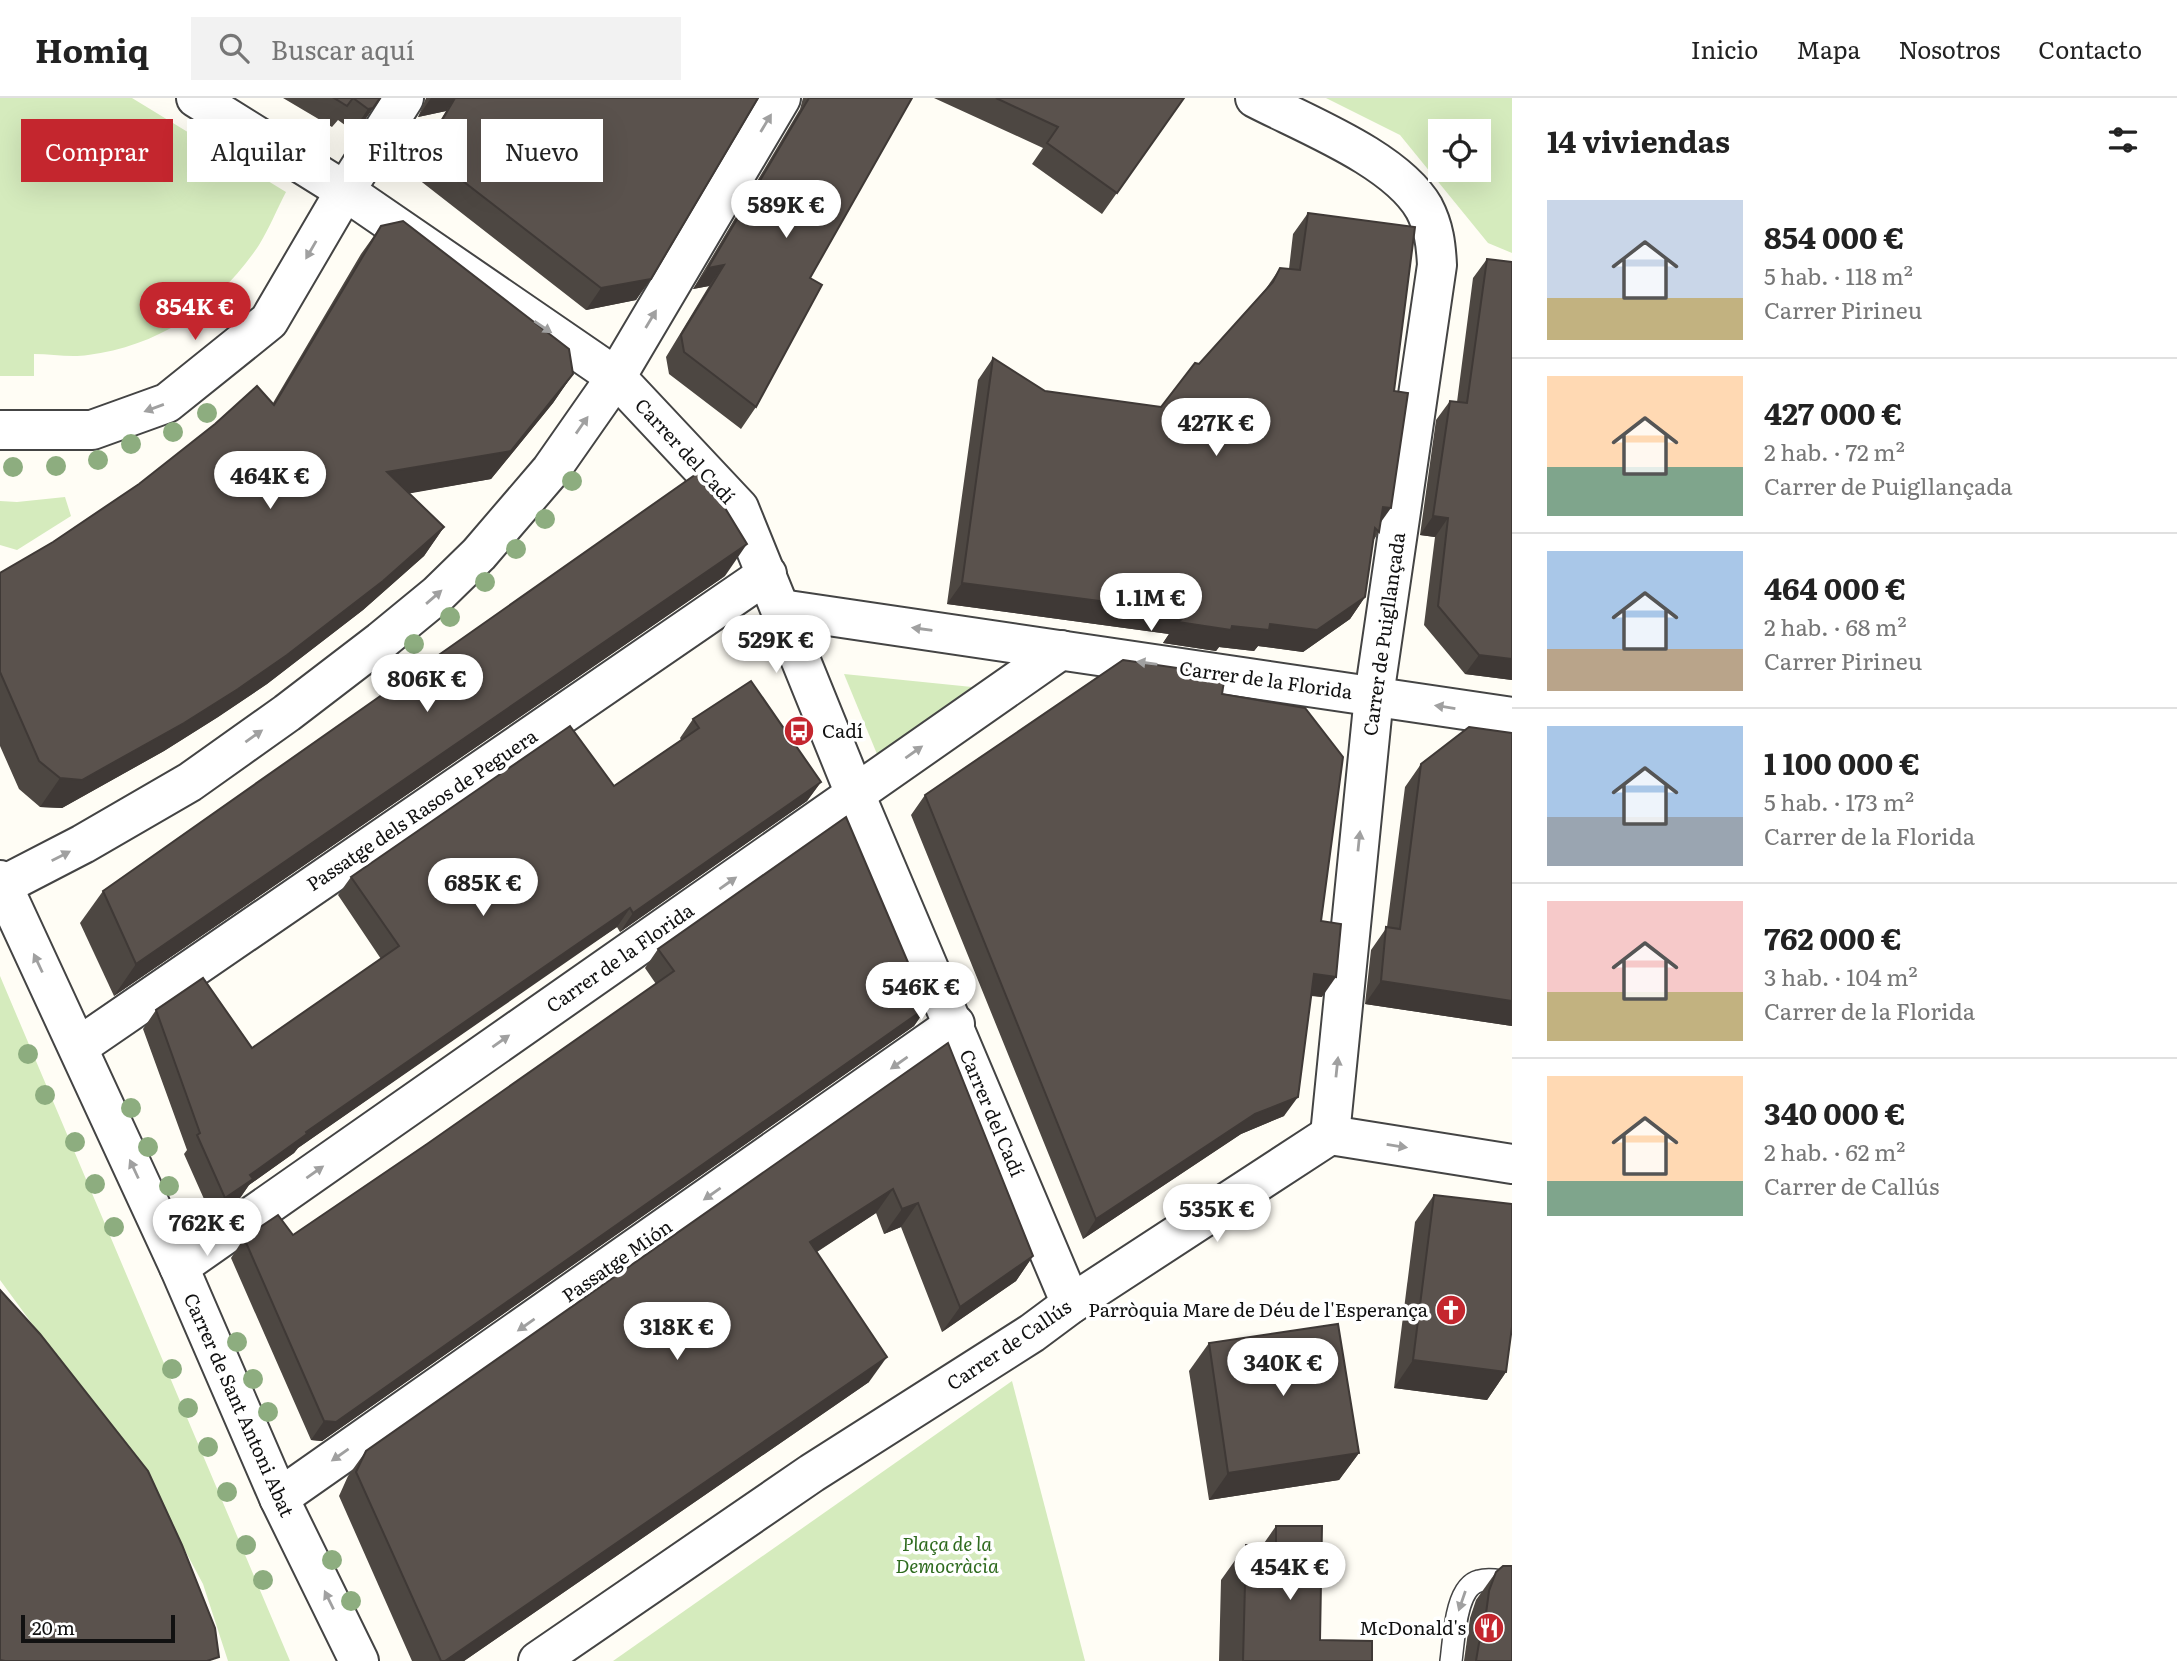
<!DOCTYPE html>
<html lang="es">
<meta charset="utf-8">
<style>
body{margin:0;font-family:Literata,serif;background:#f2f2f2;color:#222;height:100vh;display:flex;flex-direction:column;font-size:26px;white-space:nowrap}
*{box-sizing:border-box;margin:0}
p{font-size:23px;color:#767676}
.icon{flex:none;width:38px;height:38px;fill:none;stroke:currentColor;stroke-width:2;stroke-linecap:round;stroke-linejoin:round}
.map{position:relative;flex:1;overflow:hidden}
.drawer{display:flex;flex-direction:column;background:#fff;width:665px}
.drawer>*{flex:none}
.hud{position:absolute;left:21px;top:21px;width:665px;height:63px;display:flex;gap:14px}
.buttons{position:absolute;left:1428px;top:21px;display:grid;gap:14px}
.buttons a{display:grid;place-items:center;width:63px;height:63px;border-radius:0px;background:#fff;box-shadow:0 7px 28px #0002;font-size:35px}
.scale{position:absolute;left:21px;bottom:18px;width:154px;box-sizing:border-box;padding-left:7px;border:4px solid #111;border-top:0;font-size:19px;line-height:24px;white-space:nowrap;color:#111;-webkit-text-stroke:5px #fff;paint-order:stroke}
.price{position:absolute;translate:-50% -60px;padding:0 16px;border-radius:24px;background:#fff;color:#222;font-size:23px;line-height:46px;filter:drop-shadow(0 2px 4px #0008)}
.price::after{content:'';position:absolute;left:50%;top:42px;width:21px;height:16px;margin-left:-10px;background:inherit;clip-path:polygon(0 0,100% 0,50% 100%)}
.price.active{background:#c4262e;color:#fff}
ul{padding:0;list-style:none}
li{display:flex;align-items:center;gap:21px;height:175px;padding:0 35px}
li+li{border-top:2px solid #e0e0e0}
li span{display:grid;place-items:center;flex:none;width:196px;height:140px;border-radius:0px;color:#555}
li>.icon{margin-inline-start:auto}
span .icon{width:84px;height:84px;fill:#fffc;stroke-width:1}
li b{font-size:30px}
h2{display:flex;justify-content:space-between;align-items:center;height:84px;padding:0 35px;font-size:30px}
.pill{padding:0 24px;border-radius:0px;background:#fff;box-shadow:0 7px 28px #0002;font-size:24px;line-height:63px}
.pill.active{background:#c4262e;color:#fff}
header{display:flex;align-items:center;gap:42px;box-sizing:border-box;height:98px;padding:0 35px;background:#fff;border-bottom:2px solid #e0e0e0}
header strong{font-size:33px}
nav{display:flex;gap:38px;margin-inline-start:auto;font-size:24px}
.search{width:490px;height:63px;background:#f2f2f2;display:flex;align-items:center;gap:18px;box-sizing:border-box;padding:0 24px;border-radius:0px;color:#767676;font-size:26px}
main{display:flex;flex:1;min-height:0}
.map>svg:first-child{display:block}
</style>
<header>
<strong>Homiq</strong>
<div class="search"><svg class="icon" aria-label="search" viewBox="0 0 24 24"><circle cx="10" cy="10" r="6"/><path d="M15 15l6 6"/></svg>Buscar aquí</div>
<nav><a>Inicio</a><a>Mapa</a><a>Nosotros</a><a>Contacto</a></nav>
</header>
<main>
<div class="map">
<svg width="1512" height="1563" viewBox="0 0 1512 1563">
<rect width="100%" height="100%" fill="#fffdf5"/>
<g fill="#d5ebbd" fill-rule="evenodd">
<path d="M0 0H132L286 94C277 111 269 131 259 147 219 207 160 248 88 257 71 260 52 256 34 256V278H0Z"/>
<path d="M1326 0H1512V155L1488 145 1400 37ZM1440 33H1479V72H1440Z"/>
<polygon points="65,399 71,418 17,452 0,447 0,403 17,404"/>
<polygon points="844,576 972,589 877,656"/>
<polygon points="0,878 290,1563 228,1563 203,1486 150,1387 0,1182"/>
<polygon points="1012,1283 1085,1563 613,1563"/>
</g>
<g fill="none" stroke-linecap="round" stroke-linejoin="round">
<g stroke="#444" stroke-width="24">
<path id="lane" d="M1451 1563C1454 1542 1455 1489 1479 1483 1489 1480 1502 1483 1512 1485"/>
</g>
<g stroke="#444" stroke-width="42">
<g id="street">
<polyline points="196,0 345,93 616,279 739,410 855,696 1071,1206"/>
<path d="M1255 0C1305 26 1396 61 1424 110 1434 129 1436 147 1437 167L1374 598 1330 1037"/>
<polyline points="0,332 92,332 167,305 269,223 345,93 404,0"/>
<polyline points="781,511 1512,619"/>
<polyline points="0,782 179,1169 279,1400 359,1563"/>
<polyline points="0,789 83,746 190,684 287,615 381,543 437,497 479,456 551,372 616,279 781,0"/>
<polyline points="78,949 767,476"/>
<polyline points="179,1169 1061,552"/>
<polyline points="279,1400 955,926"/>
<polyline points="538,1563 812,1375 1032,1235 1071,1206 1330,1037 1512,1066"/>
</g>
</g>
<use href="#lane" stroke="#fff" stroke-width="21"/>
<use href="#street" stroke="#fff" stroke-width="38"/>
</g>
<g fill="#8dad7f">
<circle cx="207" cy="315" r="10"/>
<circle cx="173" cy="334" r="10"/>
<circle cx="131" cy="346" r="10"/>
<circle cx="98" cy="362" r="10"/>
<circle cx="56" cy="368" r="10"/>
<circle cx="13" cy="369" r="10"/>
<circle cx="572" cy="383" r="10"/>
<circle cx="545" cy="421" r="10"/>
<circle cx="516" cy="451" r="10"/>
<circle cx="485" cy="484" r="10"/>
<circle cx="450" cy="519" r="10"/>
<circle cx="414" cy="546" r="10"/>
<circle cx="28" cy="956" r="10"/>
<circle cx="45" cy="997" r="10"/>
<circle cx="131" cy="1010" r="10"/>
<circle cx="75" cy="1044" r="10"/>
<circle cx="148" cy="1049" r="10"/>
<circle cx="95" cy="1086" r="10"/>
<circle cx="169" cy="1088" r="10"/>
<circle cx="114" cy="1129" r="10"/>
<circle cx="237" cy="1244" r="10"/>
<circle cx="172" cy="1271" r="10"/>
<circle cx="253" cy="1281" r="10"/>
<circle cx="188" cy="1310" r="10"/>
<circle cx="268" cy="1314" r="10"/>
<circle cx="208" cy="1349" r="10"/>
<circle cx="227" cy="1394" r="10"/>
<circle cx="246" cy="1447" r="10"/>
<circle cx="332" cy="1462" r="10"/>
<circle cx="263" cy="1482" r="10"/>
<circle cx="351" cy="1503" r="10"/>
</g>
<g fill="#4d4742">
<polygon points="283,0 380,0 358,32 353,33 338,22 332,29"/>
<polygon points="426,0 758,0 636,202 586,212 409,74 446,13 418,19"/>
<polygon points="803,0 912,0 810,180 756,309 741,331 669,276 666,259 709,188 693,191 800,11"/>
<polygon points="934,0 1184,0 1102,116 1032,66 1043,50"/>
<polygon points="1308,115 1394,293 1379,434 1373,443 1365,499 1350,521 1303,554 1258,548 1254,553 1219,549 1216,553 1163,545 1169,536 947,506 978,282 993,260 1045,293 1161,309 1265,192 1280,170 1289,171 1293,136"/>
<polygon points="381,128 573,276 553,305 491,381 409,395 444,429 424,458 363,512 267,586 218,619 164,653 62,710 40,709 19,691 0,648 0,475 53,444 273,305 361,156"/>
<polygon points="1487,161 1512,164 1512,582 1465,576 1424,527 1435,439 1420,437 1436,322 1450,303 1457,304 1473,180"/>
<polygon points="725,478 114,898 80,825 103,793"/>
<polygon points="1222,596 1322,899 1311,898 1284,1018 1241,1036 1083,1141 911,717 925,697"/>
<polygon points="693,621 821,684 807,703 620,834 617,829 573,858 298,1050 294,1055 249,1087 240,1100 212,1119 184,1056 187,1052 143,931 156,912 252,950 381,861 338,797 351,779 614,688 681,642 680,640"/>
<polygon points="1421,666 1512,928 1365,906 1371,852 1387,829 1405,689"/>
<polygon points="658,851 927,909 914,928 322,1343 311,1342 231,1160 244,1140 293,1137 427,1046 656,886 645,870"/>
<polygon points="948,945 1033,1158 1016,1183 942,1234 901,1129 884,1136 876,1115 817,1154 869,1284 464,1563 412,1563 339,1398 348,1378 366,1353"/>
<polygon points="1434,1097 1506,1274 1487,1302 1394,1290 1415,1124"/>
<polygon points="1209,1245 1359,1355 1339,1382 1209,1402 1189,1273"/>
<polygon points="1276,1428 1320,1542 1372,1563 1219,1563 1221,1482 1246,1447 1262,1448"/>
<polygon points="1496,1474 1512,1563 1464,1563 1470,1520 1476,1502"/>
</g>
<g fill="#3f3936">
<polygon points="431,0 455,0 446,13 418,19"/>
<polygon points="373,10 358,32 353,33 368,11"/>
<polygon points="724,167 709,188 693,191 708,170"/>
<polygon points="651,181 636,202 586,212 601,190"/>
<polygon points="573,276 553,305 491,381 367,403 387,374"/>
<polygon points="1383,409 1391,410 1376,431"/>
<polygon points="1433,418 1448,420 1435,439 1420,437"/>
<polygon points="444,429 424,458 363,512 267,586 218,619 164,653 62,710 40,709 60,680"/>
<polygon points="747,446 725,478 114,898 136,866"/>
<polygon points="962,485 1190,515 1232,528 1270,526 1365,499 1350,521 1303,554 1258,548 1254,553 1219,549 1216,553 1163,545 1169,536 947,506"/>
<polygon points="1479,557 1512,561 1512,582 1465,576"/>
<polygon points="821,684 807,703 620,834 633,815"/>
<polygon points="630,810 617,829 298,1050 294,1055 249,1087 240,1100 212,1119 225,1100 250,1077 306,1034"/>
<polygon points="1314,876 1336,879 1322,899 1301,896"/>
<polygon points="1381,883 1512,903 1512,928 1365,906"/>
<polygon points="927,909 914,928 322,1343 311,1342 324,1323"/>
<polygon points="1298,999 1284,1018 1241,1036 1083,1141 1096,1121 1255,1016"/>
<polygon points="893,1091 876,1115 793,1169 810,1144"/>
<polygon points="918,1105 901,1129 884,1136 902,1111"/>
<polygon points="1033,1158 1016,1183 942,1234 960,1209"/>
<polygon points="887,1259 869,1284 464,1563 445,1563"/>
<polygon points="1413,1262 1506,1274 1487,1302 1394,1290"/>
<polygon points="1359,1355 1339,1382 1209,1402 1228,1375"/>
</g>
<g fill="#5a524d" stroke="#3f3936" stroke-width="2">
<polygon points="334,0 380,0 373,10 368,11 353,0 347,8"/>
<polygon points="455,0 758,0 651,181 601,190 424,53"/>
<polygon points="809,0 912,0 810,180 822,187 756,309 684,254 681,237 724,167 708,170"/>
<polygon points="996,0 1184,0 1117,95 1047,45 1058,29"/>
<polygon points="1308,115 1415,129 1394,293 1408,295 1391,410 1383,409 1379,434 1375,430 1365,499 1317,532 1270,526 1269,532 1232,528 1231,532 1178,524 1190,515 962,485 993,260 1045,293 1161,309 1195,265 1199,266 1273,184 1280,170 1300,172"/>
<polygon points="403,123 569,251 573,276 511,353 387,374 444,429 383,483 287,557 238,591 184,625 82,682 60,680 39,663 0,574 0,475 53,444 139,386 215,326 257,288 274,307 381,128"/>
<polygon points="1487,161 1512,164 1512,561 1479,557 1438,508 1448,420 1433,418 1450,303 1467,305"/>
<polygon points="699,374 714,392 747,446 136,866 103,793"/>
<polygon points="1123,562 1225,577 1222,596 1305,610 1343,659 1321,823 1341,826 1336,879 1314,876 1298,999 1255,1016 1096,1121 925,697"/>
<polygon points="751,583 821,684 633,815 630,810 586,840 306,1034 307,1036 250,1077 253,1081 225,1100 197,1037 200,1035 156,912 203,880 252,950 399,848 351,779 570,628 614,688 699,630 693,621"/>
<polygon points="1469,629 1512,635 1512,903 1381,883 1386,829 1400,831 1421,666"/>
<polygon points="846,719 927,909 336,1324 324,1323 244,1140 278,1117 293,1137 427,1046 674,873 658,851"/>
<polygon points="948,945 1033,1158 960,1209 918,1105 902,1111 893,1091 810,1144 887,1259 445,1563 441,1563 356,1374 366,1353"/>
<polygon points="1434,1097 1512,1106 1512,1229 1506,1274 1413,1262"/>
<polygon points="0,1192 40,1236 148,1373 182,1447 215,1530 219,1559 207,1563 5,1563 0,1562"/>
<polygon points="1338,1226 1359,1355 1228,1375 1209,1245"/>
<polygon points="1276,1428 1322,1428 1320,1542 1372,1543 1372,1563 1243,1563 1246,1447 1276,1448"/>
<polygon points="1503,1468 1512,1468 1512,1563 1476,1563 1479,1545 1483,1538 1489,1493 1496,1474"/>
</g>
<defs><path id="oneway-solid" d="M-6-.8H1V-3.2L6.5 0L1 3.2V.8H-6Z" transform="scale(1.75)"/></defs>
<g fill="#a0a0a0">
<use href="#oneway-solid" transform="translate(766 25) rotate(-59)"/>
<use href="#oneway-solid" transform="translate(311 152) rotate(120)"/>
<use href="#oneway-solid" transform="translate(651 221) rotate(-59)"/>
<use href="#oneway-solid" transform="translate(543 229) rotate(34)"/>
<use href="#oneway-solid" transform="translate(154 310) rotate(160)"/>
<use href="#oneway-solid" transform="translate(582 327) rotate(-55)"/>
<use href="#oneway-solid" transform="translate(434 499) rotate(-41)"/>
<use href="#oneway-solid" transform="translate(922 531) rotate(-172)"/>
<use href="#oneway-solid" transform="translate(1147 565) rotate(-172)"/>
<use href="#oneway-solid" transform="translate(1445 609) rotate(-171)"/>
<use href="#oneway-solid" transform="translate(254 638) rotate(-35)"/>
<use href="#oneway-solid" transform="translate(914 654) rotate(-35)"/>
<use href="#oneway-solid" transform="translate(1359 743) rotate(-84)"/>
<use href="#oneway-solid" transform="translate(61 758) rotate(-27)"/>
<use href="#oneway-solid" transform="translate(728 785) rotate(-35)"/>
<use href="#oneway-solid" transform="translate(38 865) rotate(-115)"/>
<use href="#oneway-solid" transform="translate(501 943) rotate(-35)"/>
<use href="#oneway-solid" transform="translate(899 965) rotate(145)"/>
<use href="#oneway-solid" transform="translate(1337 969) rotate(-84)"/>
<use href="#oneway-solid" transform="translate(1397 1048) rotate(9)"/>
<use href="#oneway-solid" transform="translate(134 1071) rotate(-115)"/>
<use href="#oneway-solid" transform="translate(315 1074) rotate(-35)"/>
<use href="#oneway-solid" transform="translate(712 1096) rotate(145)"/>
<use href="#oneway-solid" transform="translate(526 1227) rotate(145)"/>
<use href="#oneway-solid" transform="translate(340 1357) rotate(145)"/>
<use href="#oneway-solid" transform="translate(329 1502) rotate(-116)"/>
<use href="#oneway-solid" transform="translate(1462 1503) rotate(109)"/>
</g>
<defs>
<g id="bus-disc" transform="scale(1.575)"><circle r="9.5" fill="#c4262e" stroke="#fff"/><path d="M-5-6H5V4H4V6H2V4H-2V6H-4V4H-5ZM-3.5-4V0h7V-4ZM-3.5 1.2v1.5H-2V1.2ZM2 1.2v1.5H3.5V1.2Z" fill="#fff"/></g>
<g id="church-disc" transform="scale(1.575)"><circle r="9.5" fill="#c4262e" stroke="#fff"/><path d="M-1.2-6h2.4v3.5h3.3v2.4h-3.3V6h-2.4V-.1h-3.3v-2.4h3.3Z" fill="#fff"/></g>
<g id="restaurant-disc" transform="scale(1.575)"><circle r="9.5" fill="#c4262e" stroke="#fff"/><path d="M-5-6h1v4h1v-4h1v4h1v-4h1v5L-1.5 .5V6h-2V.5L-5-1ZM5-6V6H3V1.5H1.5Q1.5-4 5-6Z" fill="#fff"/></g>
</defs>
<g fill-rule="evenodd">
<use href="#bus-disc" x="799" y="633"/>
<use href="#church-disc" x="1451" y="1212"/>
<use href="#restaurant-disc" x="1489" y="1530"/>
</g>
<g text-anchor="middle" stroke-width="7" stroke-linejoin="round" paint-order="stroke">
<g font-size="19" fill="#111" stroke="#fff">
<text transform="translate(685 353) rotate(47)" y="7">Carrer del Cadí</text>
<text transform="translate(1384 536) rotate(-82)" y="7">Carrer de Puigllançada</text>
<text transform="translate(1266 582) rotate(8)" y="7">Carrer de la Florida</text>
<text transform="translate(422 712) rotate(-34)" y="7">Passatge dels Rasos de Peguera</text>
<text transform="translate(620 860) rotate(-35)" y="7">Carrer de la Florida</text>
<text transform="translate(992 1015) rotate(67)" y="7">Carrer del Cadí</text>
<text transform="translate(617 1163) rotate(-35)" y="7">Passatge Mión</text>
<text transform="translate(1009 1247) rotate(-34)" y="7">Carrer de Callús</text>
<text transform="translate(239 1307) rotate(66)" y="7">Carrer de Sant Antoni Abat</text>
</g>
<g font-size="19" fill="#111" stroke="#fff" text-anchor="end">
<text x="822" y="640" text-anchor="start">Cadí</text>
<text x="1428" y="1219">Parròquia Mare de Déu de l'Esperança</text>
<text x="1466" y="1537">McDonald's</text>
</g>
<g font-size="19" font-style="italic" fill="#2f6b1f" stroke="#fff">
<text x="947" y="1453">Plaça de la<tspan x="947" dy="22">Democràcia</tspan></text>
</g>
</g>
</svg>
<div class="buttons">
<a><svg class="icon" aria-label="locate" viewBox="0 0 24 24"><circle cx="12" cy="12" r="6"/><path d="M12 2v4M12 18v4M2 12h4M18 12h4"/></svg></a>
</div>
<div class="scale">20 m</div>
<b class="price" style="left:786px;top:142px">589K €</b>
<b class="price active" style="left:195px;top:244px">854K €</b>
<b class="price" style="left:1216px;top:360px">427K €</b>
<b class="price" style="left:270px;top:413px">464K €</b>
<b class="price" style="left:1151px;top:535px">1.1M €</b>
<b class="price" style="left:776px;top:577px">529K €</b>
<b class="price" style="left:427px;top:616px">806K €</b>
<b class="price" style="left:483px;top:820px">685K €</b>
<b class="price" style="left:921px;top:924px">546K €</b>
<b class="price" style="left:1217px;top:1146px">535K €</b>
<b class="price" style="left:207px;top:1160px">762K €</b>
<b class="price" style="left:677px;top:1264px">318K €</b>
<b class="price" style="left:1283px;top:1300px">340K €</b>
<b class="price" style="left:1290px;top:1504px">454K €</b>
<div class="hud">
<a class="pill active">Comprar</a>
<a class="pill">Alquilar</a>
<a class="pill">Filtros</a>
<a class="pill">Nuevo</a>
</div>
</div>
<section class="drawer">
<h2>14 viviendas<svg class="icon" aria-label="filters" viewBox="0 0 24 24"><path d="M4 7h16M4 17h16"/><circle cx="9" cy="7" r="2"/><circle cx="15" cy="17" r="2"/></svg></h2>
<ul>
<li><span style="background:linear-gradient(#c9d6e8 70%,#c2b280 0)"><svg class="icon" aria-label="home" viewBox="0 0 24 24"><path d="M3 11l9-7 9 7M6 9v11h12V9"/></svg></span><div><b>854 000 €</b><p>5 hab. · 118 m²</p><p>Carrer Pirineu</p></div></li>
<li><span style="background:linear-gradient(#ffd9b3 65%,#7fa58c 0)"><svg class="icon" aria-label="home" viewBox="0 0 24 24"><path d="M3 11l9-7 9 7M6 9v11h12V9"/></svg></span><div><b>427 000 €</b><p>2 hab. · 72 m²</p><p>Carrer de Puigllançada</p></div></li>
<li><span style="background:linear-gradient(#a9c7e8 70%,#b9a48a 0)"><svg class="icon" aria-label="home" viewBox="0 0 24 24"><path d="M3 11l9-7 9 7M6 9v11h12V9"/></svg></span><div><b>464 000 €</b><p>2 hab. · 68 m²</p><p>Carrer Pirineu</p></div></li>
<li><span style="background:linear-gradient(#a9c7e8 65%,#9aa5b1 0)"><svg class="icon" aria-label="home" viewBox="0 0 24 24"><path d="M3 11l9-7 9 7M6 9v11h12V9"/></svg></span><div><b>1 100 000 €</b><p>5 hab. · 173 m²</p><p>Carrer de la Florida</p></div></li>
<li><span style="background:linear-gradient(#f6c9c9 65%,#c2b280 0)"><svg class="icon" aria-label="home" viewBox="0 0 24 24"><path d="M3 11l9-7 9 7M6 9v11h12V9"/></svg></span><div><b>762 000 €</b><p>3 hab. · 104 m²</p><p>Carrer de la Florida</p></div></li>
<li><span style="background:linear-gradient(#ffd9b3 75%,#7fa58c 0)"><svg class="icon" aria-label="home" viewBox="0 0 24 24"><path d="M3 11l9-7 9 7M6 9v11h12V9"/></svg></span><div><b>340 000 €</b><p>2 hab. · 62 m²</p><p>Carrer de Callús</p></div></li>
</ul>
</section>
</main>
